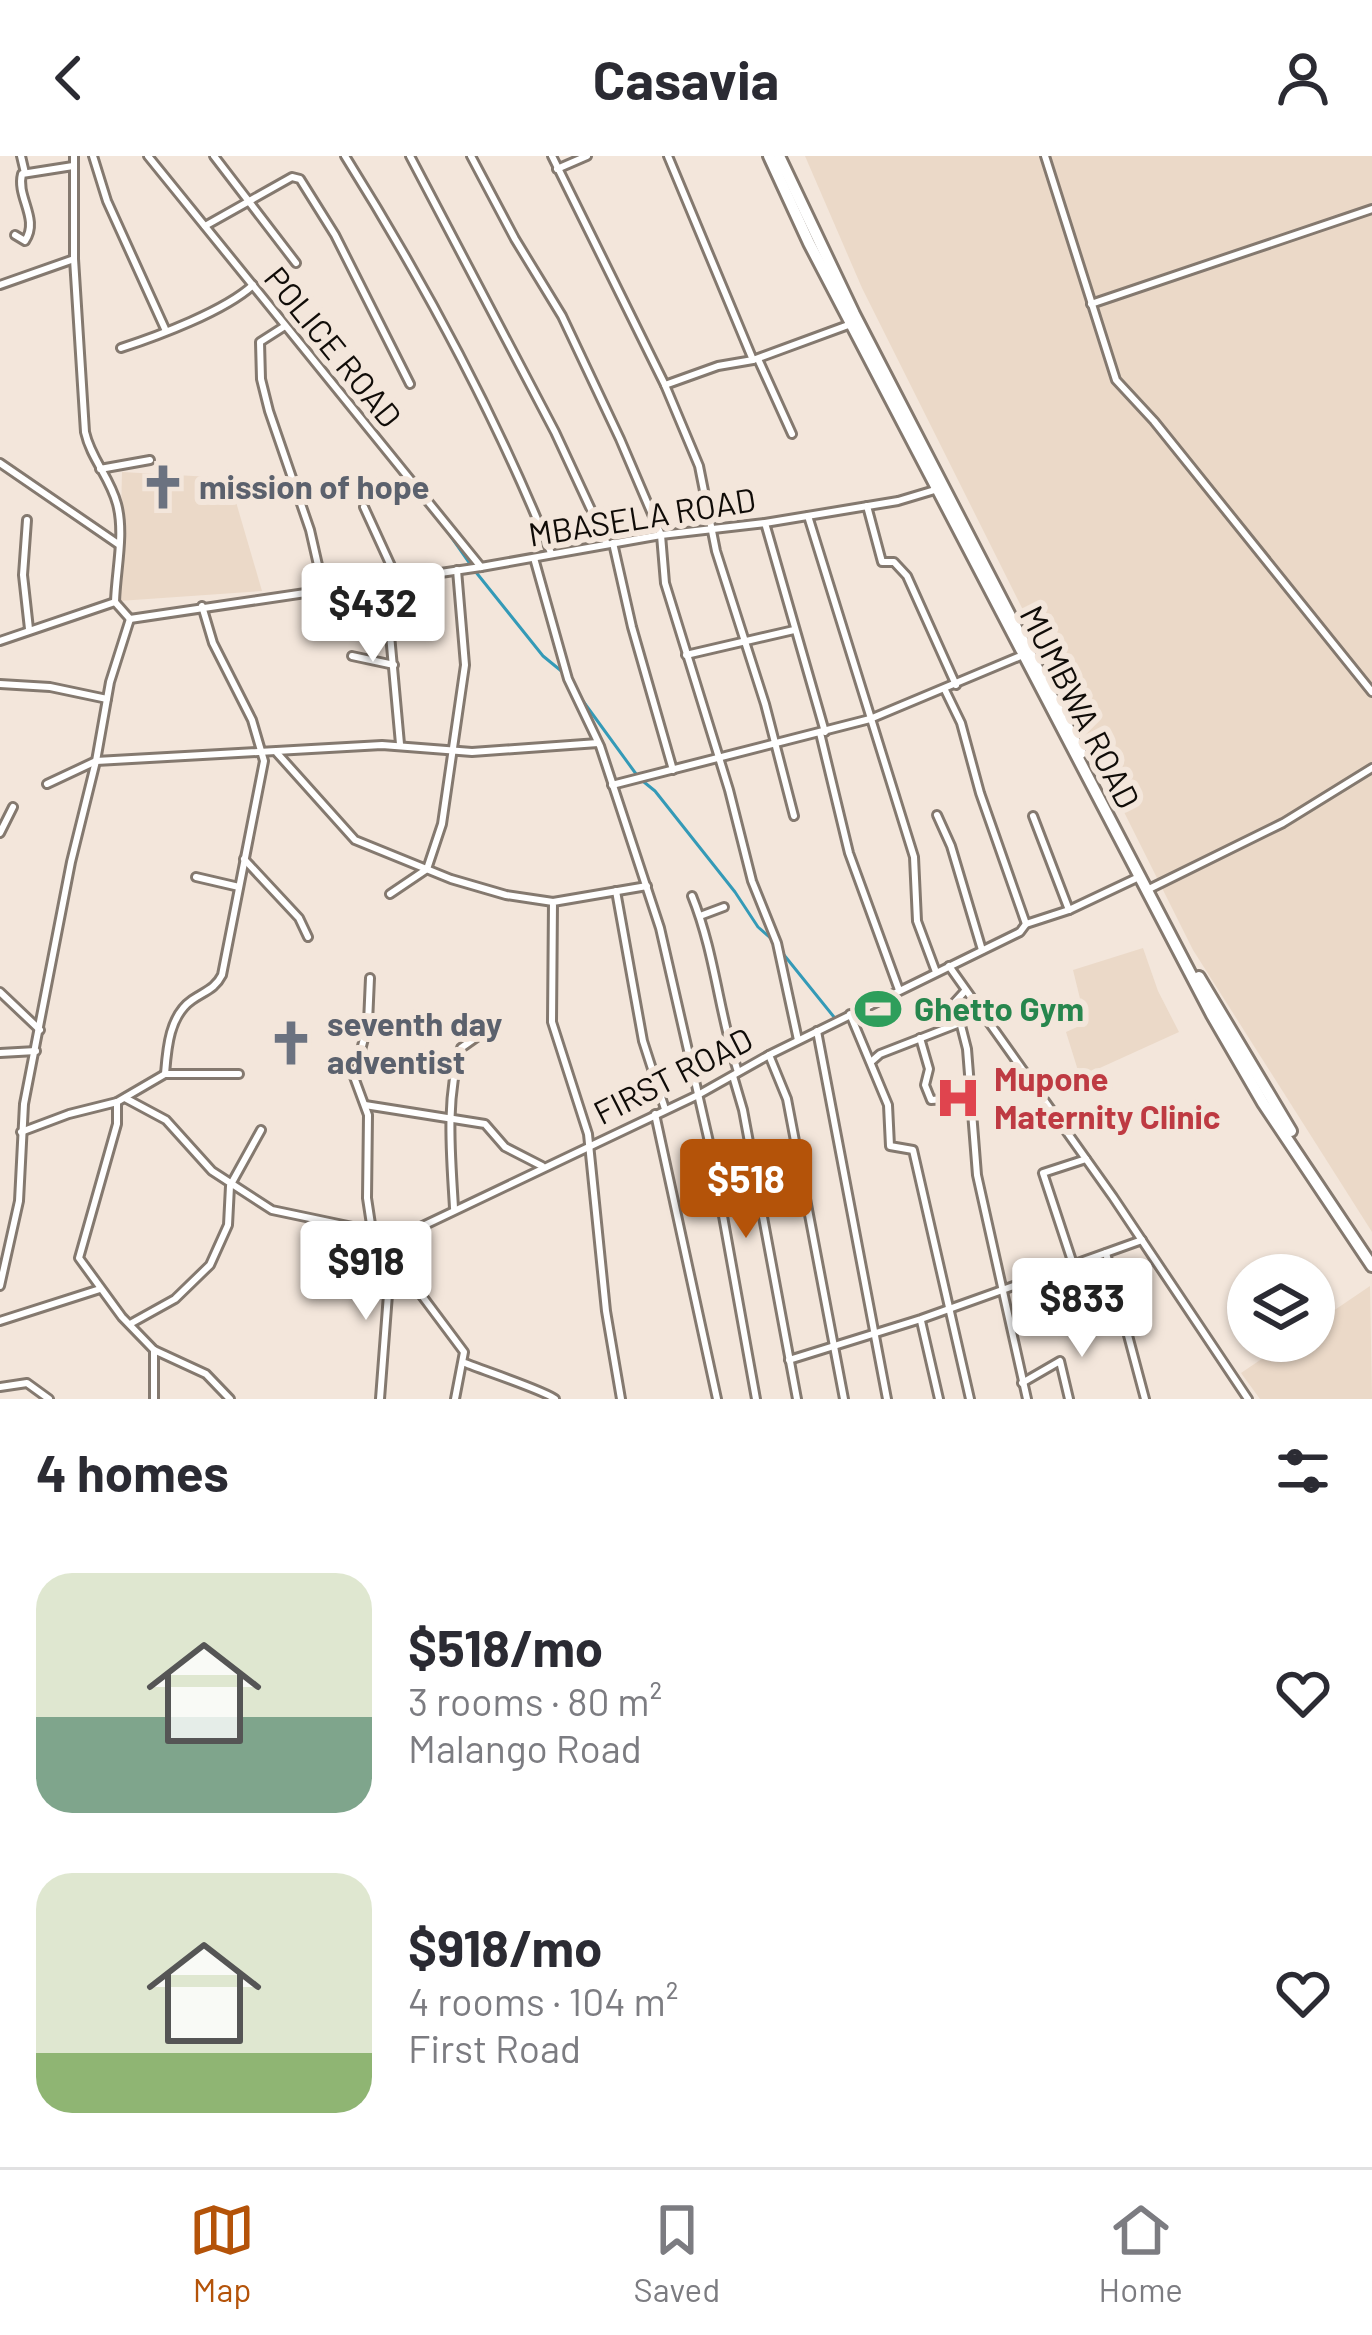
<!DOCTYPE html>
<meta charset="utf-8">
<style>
body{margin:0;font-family:Barlow,sans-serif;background:#f2f2f3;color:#2b2b33;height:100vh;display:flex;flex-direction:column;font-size:45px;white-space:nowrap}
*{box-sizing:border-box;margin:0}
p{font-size:39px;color:#7c7c81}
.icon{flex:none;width:66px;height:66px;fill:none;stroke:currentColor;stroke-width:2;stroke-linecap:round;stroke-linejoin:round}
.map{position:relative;height:1243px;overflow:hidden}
.drawer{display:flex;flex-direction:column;background:#fff;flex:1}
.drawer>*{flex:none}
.buttons{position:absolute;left:1227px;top:1098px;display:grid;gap:24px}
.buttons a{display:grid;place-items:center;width:108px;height:108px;border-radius:50%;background:#fff;box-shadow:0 3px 9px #0004;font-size:60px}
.price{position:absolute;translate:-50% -102px;padding:0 27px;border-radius:12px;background:#fff;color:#222;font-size:39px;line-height:78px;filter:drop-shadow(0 3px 6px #0008)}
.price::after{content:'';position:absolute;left:50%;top:72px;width:36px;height:27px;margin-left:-18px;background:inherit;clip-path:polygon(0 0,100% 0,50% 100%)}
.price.on{background:#b45309;color:#fff}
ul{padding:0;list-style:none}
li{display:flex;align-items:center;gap:36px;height:300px;padding:0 36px}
li span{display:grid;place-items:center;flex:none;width:336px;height:240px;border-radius:36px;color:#555}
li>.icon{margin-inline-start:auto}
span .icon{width:144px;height:144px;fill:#fffc;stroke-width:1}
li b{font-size:51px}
h2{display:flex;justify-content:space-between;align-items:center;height:144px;padding:0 36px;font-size:51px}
header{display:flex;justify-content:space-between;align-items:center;height:156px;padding:0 36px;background:#fff;font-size:54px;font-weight:700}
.tabs{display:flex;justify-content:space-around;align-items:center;height:168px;border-top:3px solid #e1e1e2;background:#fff;font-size:33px;color:#7c7c81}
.tabs a{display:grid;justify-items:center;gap:6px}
.tabs .on{color:#b45309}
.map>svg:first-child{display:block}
</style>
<header><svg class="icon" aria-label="back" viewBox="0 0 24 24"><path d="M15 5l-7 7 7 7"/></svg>Casavia<svg class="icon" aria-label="person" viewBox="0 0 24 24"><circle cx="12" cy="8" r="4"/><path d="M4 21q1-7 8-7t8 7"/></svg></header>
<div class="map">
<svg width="1372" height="1243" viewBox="0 0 1372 1243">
<rect width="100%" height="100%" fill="#f3e6db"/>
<g fill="#ebd9c8">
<polygon points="805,0 1372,0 1372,1076 1193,794 862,132"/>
<polygon points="122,316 229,322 262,435 119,445"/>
<polygon points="1143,792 1158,835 1179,876 1080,921 1066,876 1086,867 1073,814"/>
<polygon points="1370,1130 1372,1243 1260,1243 1241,1217 1288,1185 1314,1185 1314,1168"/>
</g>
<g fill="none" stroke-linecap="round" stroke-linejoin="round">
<g stroke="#349ab7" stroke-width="3">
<polyline points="168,30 230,106"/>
<polyline points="440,365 470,408"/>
<polyline points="475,415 543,500 565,518"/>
<polyline points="580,541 639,622 655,635 735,736 758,771 775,786"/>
<polyline points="780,794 838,866"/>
</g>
<g stroke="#84796f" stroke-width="12">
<g id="street">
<polyline points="21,0 25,17"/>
<path d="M74 0V103L85 276C91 303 110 321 117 348 125 378 116 414 115 446"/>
<polyline points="93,0 107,45 166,175"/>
<polyline points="148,0 481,411"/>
<polyline points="214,0 296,107"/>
<path d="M345 0C424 126 496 260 551 397"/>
<polyline points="410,0 555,276 607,388"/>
<polyline points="471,0 515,83 562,160 620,283 661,379 665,427 729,634 752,725 777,787 798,884"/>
<polyline points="552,0 665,229 699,310 716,395 765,548 794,660"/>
<polyline points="668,0 753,204 851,168"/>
<polyline points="1045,0 1116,224 1154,265 1372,536"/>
<polyline points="557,13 587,0"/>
<polyline points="205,70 292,21 300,23 335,79 410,228"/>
<path d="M15 79 25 85C40 63 16 41 22 18L73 10"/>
<polyline points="0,129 74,103"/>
<polyline points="1091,148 1372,53"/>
<polyline points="285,170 260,186 261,223 269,255 310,374 323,431"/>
<path d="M121 192C158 180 225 155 253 129"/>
<polyline points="758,203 792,278"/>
<polyline points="665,229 718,210 753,204"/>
<polyline points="0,307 118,388"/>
<polyline points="100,313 150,304"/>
<polyline points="867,350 882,406 894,406 907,420 956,529"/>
<polyline points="364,351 397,423"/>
<polyline points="808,360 914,701 917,765 936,816"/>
<polyline points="27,364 23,419 29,473"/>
<polyline points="765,367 825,576"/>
<polyline points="613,387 632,471 673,614"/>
<polyline points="534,402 568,523 600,590 660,772 712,999 756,1243"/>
<polyline points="385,424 400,588"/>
<polyline points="115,446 130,463"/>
<polyline points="130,463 481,411 661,379 765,367 898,345 938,333"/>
<polyline points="0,485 115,446"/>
<polyline points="686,499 794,474"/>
<polyline points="352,500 394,509"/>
<polyline points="0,528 50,531 107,543"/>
<polyline points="945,534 961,567 980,637 1026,768"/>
<polyline points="820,577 849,697 899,834"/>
<polyline points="277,597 355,684 451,723 506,739 553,746"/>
<polyline points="47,628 96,605 382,589 472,596 598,587"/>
<polyline points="612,629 870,563 1023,499"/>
<polyline points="937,659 951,690 982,794"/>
<polyline points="1033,660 1069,754"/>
<polyline points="0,677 13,651"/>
<polyline points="244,703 299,762 308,781"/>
<polyline points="196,721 239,731"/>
<polyline points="1149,733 1283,667 1372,612"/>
<polyline points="616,735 643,885 665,953"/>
<polyline points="390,738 427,713 442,668 465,509 457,414"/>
<path d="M692 740C715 797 719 858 738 916"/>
<polyline points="700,760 724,751"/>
<polyline points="949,810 1113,1041 1248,1243"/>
<polyline points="370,822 368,867 354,921 368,959 367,1042 372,1075"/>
<polyline points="965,835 955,846 967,893 977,1019 1027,1243"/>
<polyline points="0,836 40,874"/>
<polyline points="850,858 888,949 890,990 913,994 970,1243"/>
<polyline points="817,875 887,1243"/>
<polyline points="920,882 929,913 925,929 931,944 947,943"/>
<polyline points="0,897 36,895"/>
<polyline points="769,899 787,943 844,1243"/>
<polyline points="872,905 880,898 960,867"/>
<path d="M165 918C167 893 169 860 192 844 205 835 215 833 222 819L264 605 252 564 213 487 202 450"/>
<polyline points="733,920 743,954 797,1243"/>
<polyline points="125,942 166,964 212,1015 272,1054 372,1075 387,1087"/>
<polyline points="117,946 117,968 79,1102 122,1161 154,1194 206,1218 230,1243"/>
<polyline points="365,949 485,968 505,991 542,1010"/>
<polyline points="655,958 717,1243"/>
<polyline points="21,976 69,958 117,946 165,918 239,918"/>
<path d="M454 1052C451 999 445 943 461 892L478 880"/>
<polyline points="1106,1097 1145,1243"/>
<polyline points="1073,1108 1043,1017 1086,1003"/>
<polyline points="0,1130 19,1045 24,948 71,706 96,605 110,526 130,463"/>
<polyline points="0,1165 100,1133"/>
<polyline points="921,1165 939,1243"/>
<polyline points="130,1168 175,1143 210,1109 228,1069 230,1030 261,974"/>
<polyline points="154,1194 154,1243"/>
<polyline points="789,1204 921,1163 1142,1084"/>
<path d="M465 1207C482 1214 546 1235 555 1243"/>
<polyline points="1022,1227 1060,1205 1069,1243"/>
<polyline points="0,1231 27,1227 49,1243"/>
<polyline points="380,1243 391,1099"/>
<polyline points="455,1243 464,1196 405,1117 387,1087 698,939 769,899 1020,776 1026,768 1069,754 1141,720"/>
<polyline points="621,1243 606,1155 588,978 552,866 553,746 647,730"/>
</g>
</g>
<g stroke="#84796f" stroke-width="16">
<g id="primary">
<polyline points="769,0 809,87 1212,859 1263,947 1372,1110"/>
<polyline points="779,0 854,158 1081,597"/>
<polyline points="1199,821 1291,975"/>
</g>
</g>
<use href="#street" stroke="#fff" stroke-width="6"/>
<use href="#primary" stroke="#fff" stroke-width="10"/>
</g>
<defs>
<g id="church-bare" transform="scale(3.6)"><path d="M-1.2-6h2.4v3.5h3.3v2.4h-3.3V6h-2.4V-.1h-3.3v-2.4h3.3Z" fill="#6b7280" stroke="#f3e6db" stroke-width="2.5" paint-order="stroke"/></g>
<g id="stadium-bare" transform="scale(3.6)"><path d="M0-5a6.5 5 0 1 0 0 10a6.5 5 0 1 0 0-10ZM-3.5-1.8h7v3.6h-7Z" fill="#2e9e5b" stroke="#f3e6db" stroke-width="2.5" paint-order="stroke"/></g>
<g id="hospital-bare" transform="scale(3.6)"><path d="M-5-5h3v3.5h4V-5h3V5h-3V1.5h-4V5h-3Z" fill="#e0444e" stroke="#f3e6db" stroke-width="2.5" paint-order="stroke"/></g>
</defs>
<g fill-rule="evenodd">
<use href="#church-bare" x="163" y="331"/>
<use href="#stadium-bare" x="878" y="853"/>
<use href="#church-bare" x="291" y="887"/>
<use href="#hospital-bare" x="958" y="942"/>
</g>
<g text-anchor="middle" stroke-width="12" stroke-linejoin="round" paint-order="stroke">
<g font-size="33" fill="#100c08" stroke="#f3e6db">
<text transform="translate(333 191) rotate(51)" y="12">POLICE ROAD</text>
<text transform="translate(642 361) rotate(-9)" y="12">MBASELA ROAD</text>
<text transform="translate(1080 551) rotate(63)" y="12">MUMBWA ROAD</text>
<text transform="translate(673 920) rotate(-27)" y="12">FIRST ROAD</text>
</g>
<g font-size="33" font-weight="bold" fill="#5b616d" stroke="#f3e6db" text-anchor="start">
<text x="199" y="343">mission of hope</text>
<text x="327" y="880">seventh day<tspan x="327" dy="38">adventist</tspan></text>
</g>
<g font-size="33" font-weight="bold" fill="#27864d" stroke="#f3e6db" text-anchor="start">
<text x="914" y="865">Ghetto Gym</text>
</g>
<g font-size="33" font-weight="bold" fill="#be3a42" stroke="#f3e6db" text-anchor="start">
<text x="994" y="935">Mupone<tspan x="994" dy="38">Maternity Clinic</tspan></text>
</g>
</g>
</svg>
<div class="buttons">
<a><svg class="icon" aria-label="layers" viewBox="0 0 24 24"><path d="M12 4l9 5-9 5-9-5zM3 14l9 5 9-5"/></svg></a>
</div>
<b class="price" style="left:373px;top:509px">$432</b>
<b class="price on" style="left:746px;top:1085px">$518</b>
<b class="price" style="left:366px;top:1167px">$918</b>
<b class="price" style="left:1082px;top:1204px">$833</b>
</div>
<section class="drawer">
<h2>4 homes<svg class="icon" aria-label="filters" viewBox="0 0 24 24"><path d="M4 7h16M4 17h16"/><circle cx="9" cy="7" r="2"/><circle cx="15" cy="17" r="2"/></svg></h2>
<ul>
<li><span style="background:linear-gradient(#dfe7d0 60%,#7fa58c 0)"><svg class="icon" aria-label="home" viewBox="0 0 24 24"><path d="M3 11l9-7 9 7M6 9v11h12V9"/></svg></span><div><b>$518/mo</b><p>3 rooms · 80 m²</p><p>Malango Road</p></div><svg class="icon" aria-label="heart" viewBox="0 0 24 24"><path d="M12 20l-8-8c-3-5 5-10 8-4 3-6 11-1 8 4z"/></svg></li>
<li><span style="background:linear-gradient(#dfe7d0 75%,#8fb573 0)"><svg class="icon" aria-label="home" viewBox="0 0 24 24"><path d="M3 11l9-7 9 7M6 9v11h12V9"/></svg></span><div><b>$918/mo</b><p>4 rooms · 104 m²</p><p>First Road</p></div><svg class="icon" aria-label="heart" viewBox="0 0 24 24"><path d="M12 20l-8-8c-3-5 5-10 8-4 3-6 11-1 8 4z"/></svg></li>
</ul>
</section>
<nav class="tabs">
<a class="on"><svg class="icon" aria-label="map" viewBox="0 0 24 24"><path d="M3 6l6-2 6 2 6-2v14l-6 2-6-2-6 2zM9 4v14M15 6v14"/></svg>Map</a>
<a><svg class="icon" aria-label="saved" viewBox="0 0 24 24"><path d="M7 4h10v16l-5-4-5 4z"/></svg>Saved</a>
<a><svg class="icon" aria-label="home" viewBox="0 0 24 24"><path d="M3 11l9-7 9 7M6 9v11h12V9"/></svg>Home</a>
</nav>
